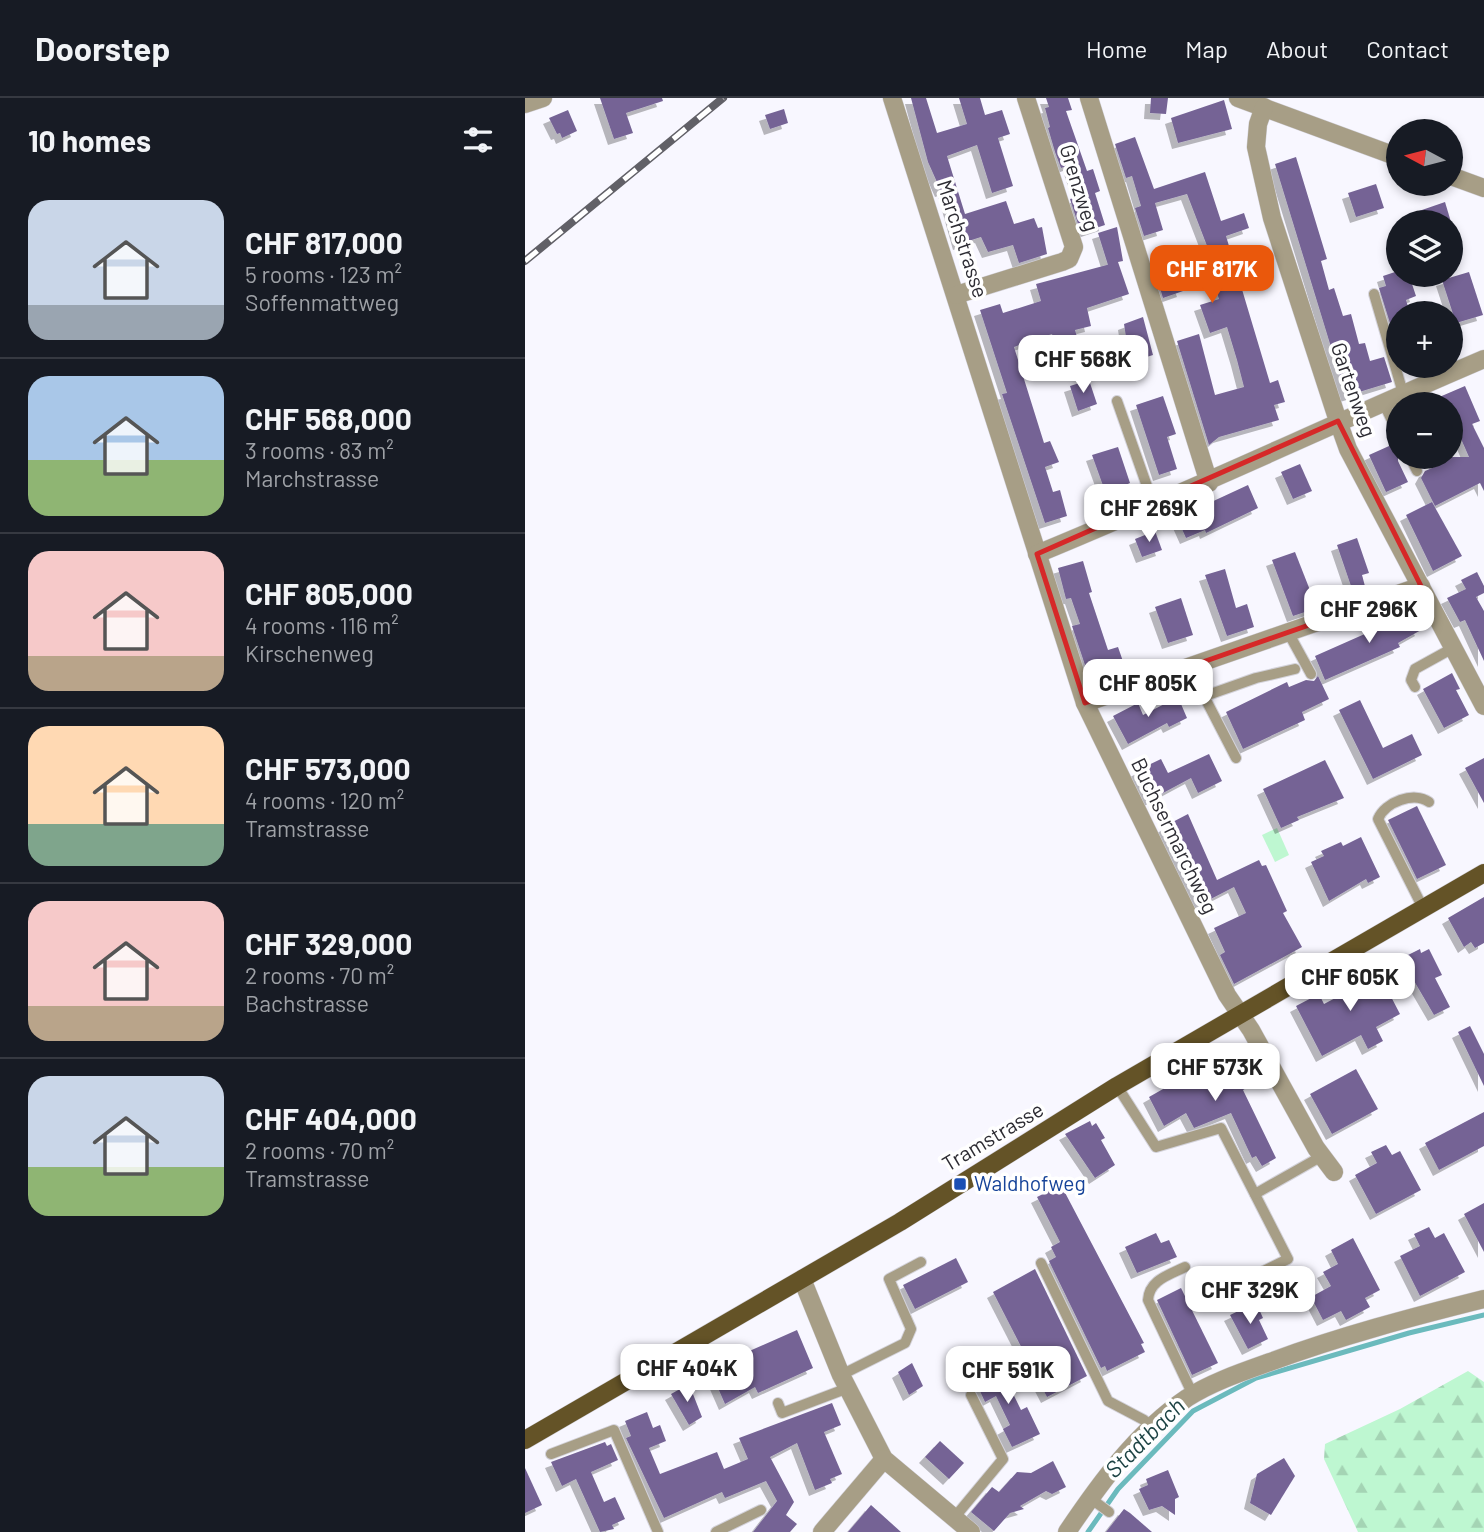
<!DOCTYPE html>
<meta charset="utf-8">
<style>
body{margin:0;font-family:Barlow,sans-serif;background:#242831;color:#f1f3f6;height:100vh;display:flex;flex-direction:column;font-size:26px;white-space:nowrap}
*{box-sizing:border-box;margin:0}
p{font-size:23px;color:#9ea1a6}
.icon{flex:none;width:38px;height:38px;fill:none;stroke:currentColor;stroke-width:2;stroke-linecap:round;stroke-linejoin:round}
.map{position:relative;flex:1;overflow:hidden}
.sheet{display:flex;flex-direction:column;background:#171b24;width:525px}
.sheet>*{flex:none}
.needle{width:46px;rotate:277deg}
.fabs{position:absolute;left:861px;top:21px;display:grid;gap:14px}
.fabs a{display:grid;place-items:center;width:77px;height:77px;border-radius:50%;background:#171b24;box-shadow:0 4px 10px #0003;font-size:35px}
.price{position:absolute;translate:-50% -60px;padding:0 16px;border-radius:14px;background:#fff;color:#222;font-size:23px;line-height:46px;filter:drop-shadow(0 2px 4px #0008)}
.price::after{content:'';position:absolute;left:50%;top:42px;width:21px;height:16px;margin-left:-10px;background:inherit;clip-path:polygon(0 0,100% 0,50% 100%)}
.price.selected{background:#ea580c;color:#fff}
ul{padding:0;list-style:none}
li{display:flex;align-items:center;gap:21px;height:175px;padding:0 28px}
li+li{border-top:2px solid #363941}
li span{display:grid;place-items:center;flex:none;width:196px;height:140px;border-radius:21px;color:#555}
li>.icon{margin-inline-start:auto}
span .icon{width:84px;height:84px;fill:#fffc;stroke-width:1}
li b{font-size:30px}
h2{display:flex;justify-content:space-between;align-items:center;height:84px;padding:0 28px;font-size:30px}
header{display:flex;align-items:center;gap:42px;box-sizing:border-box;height:98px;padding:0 35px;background:#171b24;border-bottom:2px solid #363941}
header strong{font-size:33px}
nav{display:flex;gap:38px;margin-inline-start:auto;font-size:24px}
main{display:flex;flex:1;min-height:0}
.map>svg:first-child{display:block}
</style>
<header>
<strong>Doorstep</strong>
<nav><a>Home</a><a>Map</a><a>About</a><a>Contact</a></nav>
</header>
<main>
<section class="sheet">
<h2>10 homes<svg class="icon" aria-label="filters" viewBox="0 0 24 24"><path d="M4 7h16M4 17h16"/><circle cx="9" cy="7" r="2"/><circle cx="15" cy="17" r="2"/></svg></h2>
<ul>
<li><span style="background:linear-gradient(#c9d6e8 75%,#9aa5b1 0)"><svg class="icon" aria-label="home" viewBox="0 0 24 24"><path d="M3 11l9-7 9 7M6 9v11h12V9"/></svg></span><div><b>CHF 817,000</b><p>5 rooms · 123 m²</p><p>Soffenmattweg</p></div></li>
<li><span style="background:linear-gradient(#a9c7e8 60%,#8fb573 0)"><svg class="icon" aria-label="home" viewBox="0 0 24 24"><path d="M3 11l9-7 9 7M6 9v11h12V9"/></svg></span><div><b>CHF 568,000</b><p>3 rooms · 83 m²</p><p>Marchstrasse</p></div></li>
<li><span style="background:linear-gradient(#f6c9c9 75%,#b9a48a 0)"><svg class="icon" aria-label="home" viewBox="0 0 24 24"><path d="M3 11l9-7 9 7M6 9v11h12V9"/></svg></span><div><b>CHF 805,000</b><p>4 rooms · 116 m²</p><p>Kirschenweg</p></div></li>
<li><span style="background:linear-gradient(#ffd9b3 70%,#7fa58c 0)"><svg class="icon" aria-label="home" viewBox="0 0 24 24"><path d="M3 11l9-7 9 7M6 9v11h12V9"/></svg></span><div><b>CHF 573,000</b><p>4 rooms · 120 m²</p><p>Tramstrasse</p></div></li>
<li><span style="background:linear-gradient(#f6c9c9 75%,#b9a48a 0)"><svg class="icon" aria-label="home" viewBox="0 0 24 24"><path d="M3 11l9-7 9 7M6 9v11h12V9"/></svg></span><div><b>CHF 329,000</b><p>2 rooms · 70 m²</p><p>Bachstrasse</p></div></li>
<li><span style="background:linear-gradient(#c9d6e8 65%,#8fb573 0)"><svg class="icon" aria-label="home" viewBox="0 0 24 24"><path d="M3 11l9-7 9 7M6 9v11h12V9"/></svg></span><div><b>CHF 404,000</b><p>2 rooms · 70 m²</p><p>Tramstrasse</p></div></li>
</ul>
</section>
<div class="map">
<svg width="959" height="1434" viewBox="0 0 959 1434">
<defs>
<pattern id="forest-firs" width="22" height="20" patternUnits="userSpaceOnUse" patternTransform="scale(1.75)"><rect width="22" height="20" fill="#bef7d1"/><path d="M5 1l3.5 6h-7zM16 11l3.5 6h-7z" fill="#a4d4b4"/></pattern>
<filter id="shadow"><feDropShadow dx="-6" dy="6" stdDeviation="0" flood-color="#0004"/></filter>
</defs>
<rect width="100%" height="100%" fill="#f8f7ff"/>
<polygon fill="url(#forest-firs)" points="943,1273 959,1284 959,1434 833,1434 799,1361 800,1346 875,1311"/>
<polygon fill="#bef7d1" points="752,730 764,757 750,764 737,737"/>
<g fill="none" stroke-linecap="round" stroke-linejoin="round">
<polyline stroke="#6bbabd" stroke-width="5" points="563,1434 593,1391 668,1313 731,1280 884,1235 959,1217"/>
</g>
<g fill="#756495" filter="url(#shadow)">
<polygon points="75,0 137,0 138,3 101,15 108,35 89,41"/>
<polygon points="386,0 401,0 412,35 442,26 434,0 455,0 460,17 477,12 485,36 473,40 488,88 467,95 452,47 422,58 440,116 481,103 489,126 509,120 513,130 517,129 522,156 494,165 488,147 463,154 456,139 434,146 419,92 416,93 403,64"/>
<polygon points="521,0 543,0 547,12 541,13 562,73 568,71 575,93 570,95 580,127 556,135 545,101 554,98 544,67 536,70 530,54 523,30 525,29 520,10 524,9"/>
<polygon points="626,0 643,0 641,16 625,15"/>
<polygon points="699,2 707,31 653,45 646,20"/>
<polygon points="259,11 263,25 245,31 240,17"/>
<polygon points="43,12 52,33 37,40 35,35 32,36 24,20"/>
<polygon points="610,39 629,91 680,74 696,123 719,115 724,130 701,138 745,285 753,282 760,304 749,307 754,322 694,339 684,347 652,243 674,236 690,297 719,289 712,262 702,229 685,235 675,207 694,201 684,171 678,172 673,156 684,153 662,96 630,105 638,132 619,138 610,110 616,108 607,78 601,80 590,46"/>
<polygon points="771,59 802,161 796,163 804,192 809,190 818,218 826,216 834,246 840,245 845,263 859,259 867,284 821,298 750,66"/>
<polygon points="851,86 859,110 831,119 823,95"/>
<polygon points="920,104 926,124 898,124 894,113"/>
<polygon points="592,129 598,163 593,164 604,196 562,210 566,228 550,232 552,239 530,246 527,236 489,249 519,345 525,343 534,364 520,369 528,394 535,392 542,418 520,425 477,296 482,295 455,212 475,206 478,215 516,203 511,186 593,164 583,167 573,135"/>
<polygon points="650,171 658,193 638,200 631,177"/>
<polygon points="873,173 873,177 884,177 891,198 881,202 885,215 873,215 873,241 870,241 854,190 861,188 858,178"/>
<polygon points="944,174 958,217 931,225 917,182"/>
<polygon points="618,219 628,257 596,267 588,244 601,239 599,226"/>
<polygon points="564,282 572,306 553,313 545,288"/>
<polygon points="940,288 955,323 947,326 959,350 959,393 955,385 910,408 896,380 900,373 912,368 907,359 944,359 926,318 926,306 898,306"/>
<polygon points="638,298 651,336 642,339 652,371 634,377 611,307"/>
<polygon points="873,344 873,363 883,384 861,394 844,357"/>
<polygon points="593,349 605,385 581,396 567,357"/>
<polygon points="775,366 787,393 768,401 756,374"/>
<polygon points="723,387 733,410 681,435 680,432 661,440 649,413 679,400 682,406"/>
<polygon points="907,404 937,458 908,473 881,417"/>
<polygon points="630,433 637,452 617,459 610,441"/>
<polygon points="832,440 844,475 837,477 841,492 821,502 817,491 826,488 812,447"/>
<polygon points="770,454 792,510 768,518 747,462"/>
<polygon points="558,463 567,494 564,495 583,552 593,549 601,572 566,585 547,528 555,526 546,500 541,501 533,470"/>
<polygon points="700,471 711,510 722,506 729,529 702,538 680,477"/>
<polygon points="952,474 959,488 959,495 951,499 959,513 959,563 940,522 935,524 922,500 941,491 936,482"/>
<polygon points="656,500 668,537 643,545 630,509"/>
<polygon points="876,509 878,513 884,510 896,532 873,545 875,549 800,582 790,558 860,527 858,523 864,520 863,517"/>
<polygon points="927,575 935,591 931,592 944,617 919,630 898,591"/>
<polygon points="793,578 804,601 777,614 780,622 718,651 701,614 762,584 764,589 781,582 789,583"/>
<polygon points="653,599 662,620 644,629 642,625 603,646 588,618 613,605 618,617"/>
<polygon points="835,602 858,650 887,636 897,657 848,681 814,612"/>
<polygon points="684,656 697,683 673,695 666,680 625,702 611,673 636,661 643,675"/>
<polygon points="959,660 959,705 940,670"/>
<polygon points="800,662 819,700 772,719 774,722 756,730 738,691"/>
<polygon points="892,708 921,767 892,781 863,722"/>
<polygon points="663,716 692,782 734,762 737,768 741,767 762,813 758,815 777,849 709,886 695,857 700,854 689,830 721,815 709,789 674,807 638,729"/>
<polygon points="836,739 855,779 843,785 841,781 804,803 786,764 799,758 796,753 816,744 818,748"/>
<polygon points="959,799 959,845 950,850 946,844 939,849 923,820"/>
<polygon points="895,851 896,855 904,851 917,877 910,880 925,909 909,917 878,864 883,862 881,858"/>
<polygon points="849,866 875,916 851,929 858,943 843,951 836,937 797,958 771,908 794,896 799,906 831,889 825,878"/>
<polygon points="945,928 959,956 959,988 933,934"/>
<polygon points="703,954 723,989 718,992 751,1060 737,1068 731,1058 727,1060 706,1015 669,1030 661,1015 639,1028 624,999"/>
<polygon points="831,971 853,1011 807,1036 785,996"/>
<polygon points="959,1014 959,1048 914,1072 900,1045"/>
<polygon points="565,1023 567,1028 571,1025 580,1040 576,1042 590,1067 570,1080 540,1036"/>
<polygon points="861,1047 867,1057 875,1053 896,1092 851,1116 830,1077 852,1065 846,1054"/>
<polygon points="536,1087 619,1245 616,1246 620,1254 582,1273 580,1268 576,1270 524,1163 531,1159 526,1149 535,1144 512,1099"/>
<polygon points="959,1105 959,1154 939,1116"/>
<polygon points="904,1129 910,1140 919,1135 940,1174 895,1198 875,1158 895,1148 889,1136"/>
<polygon points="631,1135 636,1145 644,1142 652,1159 612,1175 600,1149"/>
<polygon points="828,1140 855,1192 840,1200 845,1209 821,1222 816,1213 798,1222 786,1199 806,1188 798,1174 813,1166 806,1152"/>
<polygon points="431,1160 443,1184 390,1211 378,1187"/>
<polygon points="510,1171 562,1278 522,1299 468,1194"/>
<polygon points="758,1174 766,1191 752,1197 744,1180"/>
<polygon points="656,1190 693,1265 667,1277 632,1202"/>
<polygon points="726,1207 732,1207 738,1220 734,1222 743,1241 723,1251 705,1217"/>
<polygon points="272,1232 288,1270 233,1295 230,1289 200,1306 186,1274 213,1258"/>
<polygon points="387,1265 398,1288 384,1297 373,1274"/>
<polygon points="474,1267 496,1312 502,1309 515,1336 487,1349 478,1331 485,1327 471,1298 460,1304 449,1280"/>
<polygon points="164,1286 177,1319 164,1327 146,1296"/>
<polygon points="307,1305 316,1327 299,1334 317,1376 305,1381 307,1385 290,1392 272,1345 245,1359 269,1404 261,1417 272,1426 265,1434 228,1434 252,1403 241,1383 200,1400 197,1394 139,1420 101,1340 106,1338 100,1323 122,1314 128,1330 135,1327 141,1343 124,1350 135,1376 192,1354 199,1371 223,1361 214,1340"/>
<polygon points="415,1343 439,1365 424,1381 400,1359"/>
<polygon points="80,1344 82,1348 86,1346 93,1362 66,1374 79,1404 90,1399 100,1421 87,1427 89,1431 75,1434 51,1381 37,1388 26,1364"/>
<polygon points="759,1360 770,1378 746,1417 725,1405 732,1376"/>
<polygon points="528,1363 541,1389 527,1396 521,1393 495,1408 499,1411 485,1415 469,1433 446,1414 467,1389 474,1394 492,1374 506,1375"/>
<polygon points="0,1370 17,1407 0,1415"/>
<polygon points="643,1372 654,1399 650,1401 650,1417 637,1408 624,1412 614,1391 623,1387 621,1381"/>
<polygon points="346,1407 376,1434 323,1434"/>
<polygon points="599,1411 605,1415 627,1434 581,1434"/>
</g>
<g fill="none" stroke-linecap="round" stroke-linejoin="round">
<g stroke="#d3d2da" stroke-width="12">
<g id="service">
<polyline points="849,196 878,295"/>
<polyline points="592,303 629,408"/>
<polyline points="858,304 873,335"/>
<polyline points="885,359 892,373"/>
<polyline points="764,536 786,576"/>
<polyline points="665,571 711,660"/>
<polyline points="890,589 886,582 890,571 928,550"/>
<polyline points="680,598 731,580 770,571"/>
<path d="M898 810 853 721C860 704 889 693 904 704"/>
<polyline points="592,988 631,1049 696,1030 763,1161 690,1197"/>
<polyline points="730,1096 797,1058"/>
<polyline points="516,1165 583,1303 619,1322 626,1329"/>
<path d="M660 1169C644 1177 624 1182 623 1202L668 1297"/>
<polyline points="316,1277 380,1245 386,1231 364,1181 396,1164"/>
<polyline points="253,1305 257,1315 323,1290"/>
<polyline points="26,1356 89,1332 133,1434"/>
<polyline points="565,1400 584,1414"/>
<polyline points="429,1420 478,1361 446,1297"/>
<polyline points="191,1434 236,1412"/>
</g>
</g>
<g stroke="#d3d2da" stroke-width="19">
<g id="minor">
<polyline points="367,0 560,605 702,897 726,932 791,1050 809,1074"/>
<polyline points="564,0 684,385"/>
<polyline points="713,0 873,59"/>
<polyline points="0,6 18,0"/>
<polyline points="739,9 733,26 731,49 747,120 813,323 823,351 959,608"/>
<polyline points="926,78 959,90"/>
<polyline points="431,197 537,164 544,161 549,149 501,0"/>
<path d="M512 456C663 394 809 325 959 261"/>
<polyline points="560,605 896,488"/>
<polyline points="277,1181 316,1277 359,1361 446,1434"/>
<polyline points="297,1434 359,1361"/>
<path d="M542 1434C575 1385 612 1334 662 1300 687 1284 717 1274 745 1264 815 1238 887 1219 959 1201"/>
</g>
</g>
<g stroke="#d3d2da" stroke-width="19">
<polyline id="primary" points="0,1342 375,1124 592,988 959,775"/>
</g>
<use href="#service" stroke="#a79e86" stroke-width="10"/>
<use href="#minor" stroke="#a79e86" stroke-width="18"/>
<use href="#primary" stroke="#645327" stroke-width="18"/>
<g stroke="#616067" stroke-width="8">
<polyline id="rail" points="0,163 198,0"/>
</g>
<use href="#rail" stroke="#fff" stroke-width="5" stroke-dasharray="16" stroke-linecap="butt"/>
</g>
<path fill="none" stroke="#d62828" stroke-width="5" stroke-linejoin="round" d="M813 323 896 488 560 605 512 456Z"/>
<rect fill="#1a4fb4" stroke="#fff" stroke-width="2.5" x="428" y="1079" width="14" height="14" rx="3.5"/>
<g text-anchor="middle" stroke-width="7" stroke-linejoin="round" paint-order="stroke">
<g font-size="21" fill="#2d2c33" stroke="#fff">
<text transform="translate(554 90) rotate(73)" y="7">Grenzweg</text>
<text transform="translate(437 141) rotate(72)" y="7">Marchstrasse</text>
<text transform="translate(828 292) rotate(71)" y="7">Gartenweg</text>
<text transform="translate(649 738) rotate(64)" y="7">Buchsermarchweg</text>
<text transform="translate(468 1039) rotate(-31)" y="7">Tramstrasse</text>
</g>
<g font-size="21" fill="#164399" stroke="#fff" text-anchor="start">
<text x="449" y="1093">Waldhofweg</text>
</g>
<g font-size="23" font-style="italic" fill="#1d4344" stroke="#fff">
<text transform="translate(620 1340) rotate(-45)" y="8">Stadtbach</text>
</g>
</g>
</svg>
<div class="fabs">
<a><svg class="needle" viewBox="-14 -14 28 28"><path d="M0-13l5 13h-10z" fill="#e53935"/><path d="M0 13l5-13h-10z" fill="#9ea1a6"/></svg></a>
<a><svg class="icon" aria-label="layers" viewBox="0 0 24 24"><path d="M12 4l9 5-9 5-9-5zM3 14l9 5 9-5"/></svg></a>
<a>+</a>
<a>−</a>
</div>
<b class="price selected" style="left:687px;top:207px">CHF 817K</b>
<b class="price" style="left:558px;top:297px">CHF 568K</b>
<b class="price" style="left:624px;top:446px">CHF 269K</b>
<b class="price" style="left:844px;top:547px">CHF 296K</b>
<b class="price" style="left:623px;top:621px">CHF 805K</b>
<b class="price" style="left:825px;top:915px">CHF 605K</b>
<b class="price" style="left:690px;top:1005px">CHF 573K</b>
<b class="price" style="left:725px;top:1228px">CHF 329K</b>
<b class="price" style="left:162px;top:1306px">CHF 404K</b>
<b class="price" style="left:483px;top:1308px">CHF 591K</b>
</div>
</main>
